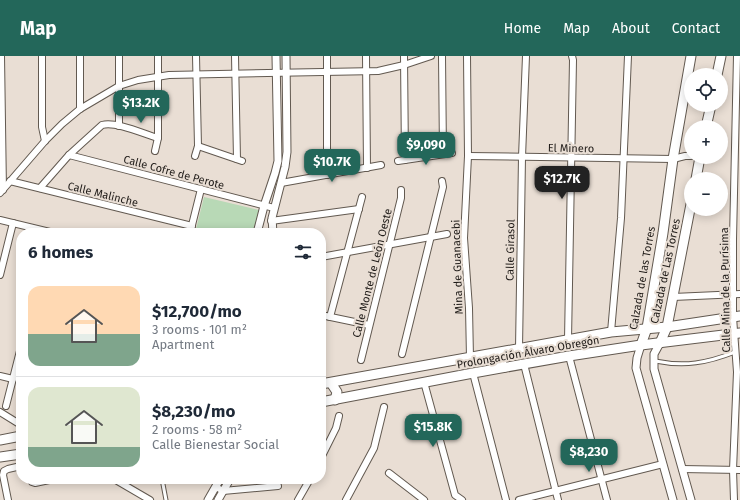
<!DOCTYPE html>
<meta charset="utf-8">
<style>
body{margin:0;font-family:"Fira Sans",sans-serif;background:#f6f6f7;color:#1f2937;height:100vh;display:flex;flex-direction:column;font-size:15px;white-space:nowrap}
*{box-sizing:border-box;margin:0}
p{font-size:13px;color:#747a83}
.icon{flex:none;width:22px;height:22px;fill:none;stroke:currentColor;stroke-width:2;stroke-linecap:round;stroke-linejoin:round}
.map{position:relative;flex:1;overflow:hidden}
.side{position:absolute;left:16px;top:172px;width:310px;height:256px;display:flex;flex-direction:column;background:#fff;border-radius:16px;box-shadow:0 2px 10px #0003}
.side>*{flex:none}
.tools{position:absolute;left:684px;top:12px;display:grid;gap:8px}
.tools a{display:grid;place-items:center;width:44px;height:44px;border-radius:50%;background:#fff;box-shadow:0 2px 10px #0003;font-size:20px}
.price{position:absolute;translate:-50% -34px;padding:0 9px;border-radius:8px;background:#23675a;color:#fff;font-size:13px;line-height:26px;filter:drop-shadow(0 1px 2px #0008)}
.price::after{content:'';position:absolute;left:50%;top:24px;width:12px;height:9px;margin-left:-6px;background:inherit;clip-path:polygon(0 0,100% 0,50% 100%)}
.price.selected{background:#222;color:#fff}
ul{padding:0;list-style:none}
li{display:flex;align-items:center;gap:12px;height:100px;padding:0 12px}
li+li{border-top:1px solid #e0e1e3}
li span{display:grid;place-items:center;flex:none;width:112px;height:80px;border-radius:12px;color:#555}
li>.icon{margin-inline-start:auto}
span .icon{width:48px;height:48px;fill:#fffc;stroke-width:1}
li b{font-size:17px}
h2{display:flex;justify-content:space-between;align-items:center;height:48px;padding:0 12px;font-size:17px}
header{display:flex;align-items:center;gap:24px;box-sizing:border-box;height:56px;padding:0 20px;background:#23675a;color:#fff}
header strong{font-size:19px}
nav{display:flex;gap:22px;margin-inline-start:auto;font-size:14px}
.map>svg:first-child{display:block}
</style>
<header>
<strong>Map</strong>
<nav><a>Home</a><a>Map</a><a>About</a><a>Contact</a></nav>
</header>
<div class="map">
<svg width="740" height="444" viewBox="0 0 740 444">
<rect width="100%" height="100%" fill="#e9ded4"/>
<polygon fill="#b8d9b6" points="204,141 259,154 254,177 195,177"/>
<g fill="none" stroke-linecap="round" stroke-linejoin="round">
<g stroke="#625950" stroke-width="5">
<g id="service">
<path d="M655 305C685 311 707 307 735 296"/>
<polyline points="162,423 166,444"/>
</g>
</g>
<g stroke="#625950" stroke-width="8">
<g id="minor">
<polyline points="1,0 3,134"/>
<polyline points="42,0 42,71 45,85"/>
<polyline points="80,0 80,53"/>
<polyline points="119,0 119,70"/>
<polyline points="235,0 237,103"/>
<polyline points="327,0 327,119"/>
<polyline points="366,0 367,112"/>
<polyline points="404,0 405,104"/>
<polyline points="442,0 443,98"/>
<polyline points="467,0 468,100 464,182 469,252 470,302"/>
<polyline points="198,90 242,105"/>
<polyline points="155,95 158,82 158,0"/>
<polyline points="69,99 274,152"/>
<polyline points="195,100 198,90 196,0"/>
<polyline points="468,100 673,103 685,100 691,100"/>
<polyline points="398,105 452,97"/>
<polyline points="10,125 192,170"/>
<polyline points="281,127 381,109"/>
<path d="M40 132 69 99 102 69C116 65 144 78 158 82"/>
<polyline points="0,137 45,85 62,68 80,53 119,30 138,24 169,19 378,15 404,9 431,0"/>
<polyline points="0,164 54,177"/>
<polyline points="271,165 359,153"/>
<polyline points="190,177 201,133"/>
<polyline points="321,201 447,178"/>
<polyline points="0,219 13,167"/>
<polyline points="673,241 740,238"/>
<polyline points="321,259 369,269"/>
<polyline points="330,261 362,141"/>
<polyline points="611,276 621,162 628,0"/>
<polyline points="568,284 573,4 572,0"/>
<polyline points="519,293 522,101 526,0"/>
<polyline points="402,298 443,131 442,125"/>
<polyline points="569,300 607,444"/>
<polyline points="361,304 401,142 401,134"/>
<polyline points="524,308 558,444"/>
<polyline points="473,317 506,444"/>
<polyline points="0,320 13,323"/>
<polyline points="424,326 455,439 462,444"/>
<polyline points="6,350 21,291"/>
<polyline points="0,356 21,369"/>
<polyline points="321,402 336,372 339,360"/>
<polyline points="682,413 740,414"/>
<polyline points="389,417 424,444"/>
<polyline points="30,423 32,426 35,427 54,423"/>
<polyline points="114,423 150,444"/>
<polyline points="216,431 223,435 278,430"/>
<polyline points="8,444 3,419 4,415 8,413 21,410"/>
<polyline points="298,444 310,423"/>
<polyline points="346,444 374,392 384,351"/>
<polyline points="519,444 663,408"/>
<polyline points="734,444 733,414 737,316 733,261 733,183 737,0"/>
</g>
</g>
<g stroke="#625950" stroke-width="9">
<g id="tertiary">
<polyline points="257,177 264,150 275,117 278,105 276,0"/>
<polyline points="273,177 272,162 285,111 287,96 286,0"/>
<polyline points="660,287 654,298 654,313 691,444"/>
<polyline points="641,289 637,302 636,312 673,444"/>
<polyline points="208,444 220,423"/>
<polyline points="218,444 230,423"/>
</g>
</g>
<g stroke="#625950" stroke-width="11">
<g id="primary">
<polyline points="717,19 721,0"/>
<polyline points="706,71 711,49"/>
<polyline points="696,123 700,101"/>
<polyline points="660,287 667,271 691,148"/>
<polyline points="641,289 647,272 663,177 673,103 691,0"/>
<polyline points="505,311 501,309 502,303 513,295"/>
<polyline points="331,327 337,336 335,344"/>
<polyline points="321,328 611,276 667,271 740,260"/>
<polyline points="321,346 473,317 569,300 641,289 740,277"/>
<polyline points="0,384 21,380"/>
<polyline points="0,401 21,398"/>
</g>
</g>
<use href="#service" stroke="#fff" stroke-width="3"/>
<use href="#minor" stroke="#fff" stroke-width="6"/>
<use href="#tertiary" stroke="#fff" stroke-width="7"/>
<use href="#primary" stroke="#fff" stroke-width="9"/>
</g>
<g text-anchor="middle" stroke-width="4" stroke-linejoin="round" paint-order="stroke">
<g font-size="11" fill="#1f1b18" stroke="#e9ded4">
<text transform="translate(571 92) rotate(1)" y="4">El Minero</text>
<text transform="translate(174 116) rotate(15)" y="4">Calle Cofre de Perote</text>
<text transform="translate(103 138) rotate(14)" y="4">Calle Malinche</text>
<text transform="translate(510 194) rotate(-89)" y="4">Calle Girasol</text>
<text transform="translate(457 211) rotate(-92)" y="4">Mina de Guanacebi</text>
<text transform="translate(665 215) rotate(-78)" y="4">Calzada de Las Torres</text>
<text transform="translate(372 217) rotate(-76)" y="4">Calle Monte de León Oeste</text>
<text transform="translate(642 222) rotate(-80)" y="4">Calzada de las Torres</text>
<text transform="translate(725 234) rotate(-91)" y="4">Calle Mina de la Purísima</text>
<text transform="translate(528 296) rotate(-10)" y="4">Prolongación Álvaro Obregón</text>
</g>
</g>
</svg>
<div class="tools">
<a><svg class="icon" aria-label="locate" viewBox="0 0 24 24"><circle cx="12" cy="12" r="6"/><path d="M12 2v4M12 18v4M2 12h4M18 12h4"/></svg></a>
<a>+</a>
<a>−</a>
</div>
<b class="price" style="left:141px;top:68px">$13.2K</b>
<b class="price" style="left:426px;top:110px">$9,090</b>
<b class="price" style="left:332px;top:127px">$10.7K</b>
<b class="price selected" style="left:562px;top:144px">$12.7K</b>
<b class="price" style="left:433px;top:392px">$15.8K</b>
<b class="price" style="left:589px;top:417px">$8,230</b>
<section class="side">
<h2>6 homes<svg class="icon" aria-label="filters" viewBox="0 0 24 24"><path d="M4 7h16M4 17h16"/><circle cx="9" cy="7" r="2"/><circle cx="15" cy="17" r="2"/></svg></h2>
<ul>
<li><span style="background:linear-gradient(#ffd9b3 60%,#7fa58c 0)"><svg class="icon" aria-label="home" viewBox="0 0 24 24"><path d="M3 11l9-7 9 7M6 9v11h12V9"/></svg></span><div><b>$12,700/mo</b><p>3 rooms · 101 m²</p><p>Apartment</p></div></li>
<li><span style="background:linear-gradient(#dfe7d0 75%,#7fa58c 0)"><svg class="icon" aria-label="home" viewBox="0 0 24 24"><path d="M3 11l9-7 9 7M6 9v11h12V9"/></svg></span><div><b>$8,230/mo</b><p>2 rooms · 58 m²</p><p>Calle Bienestar Social</p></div></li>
</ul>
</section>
</div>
